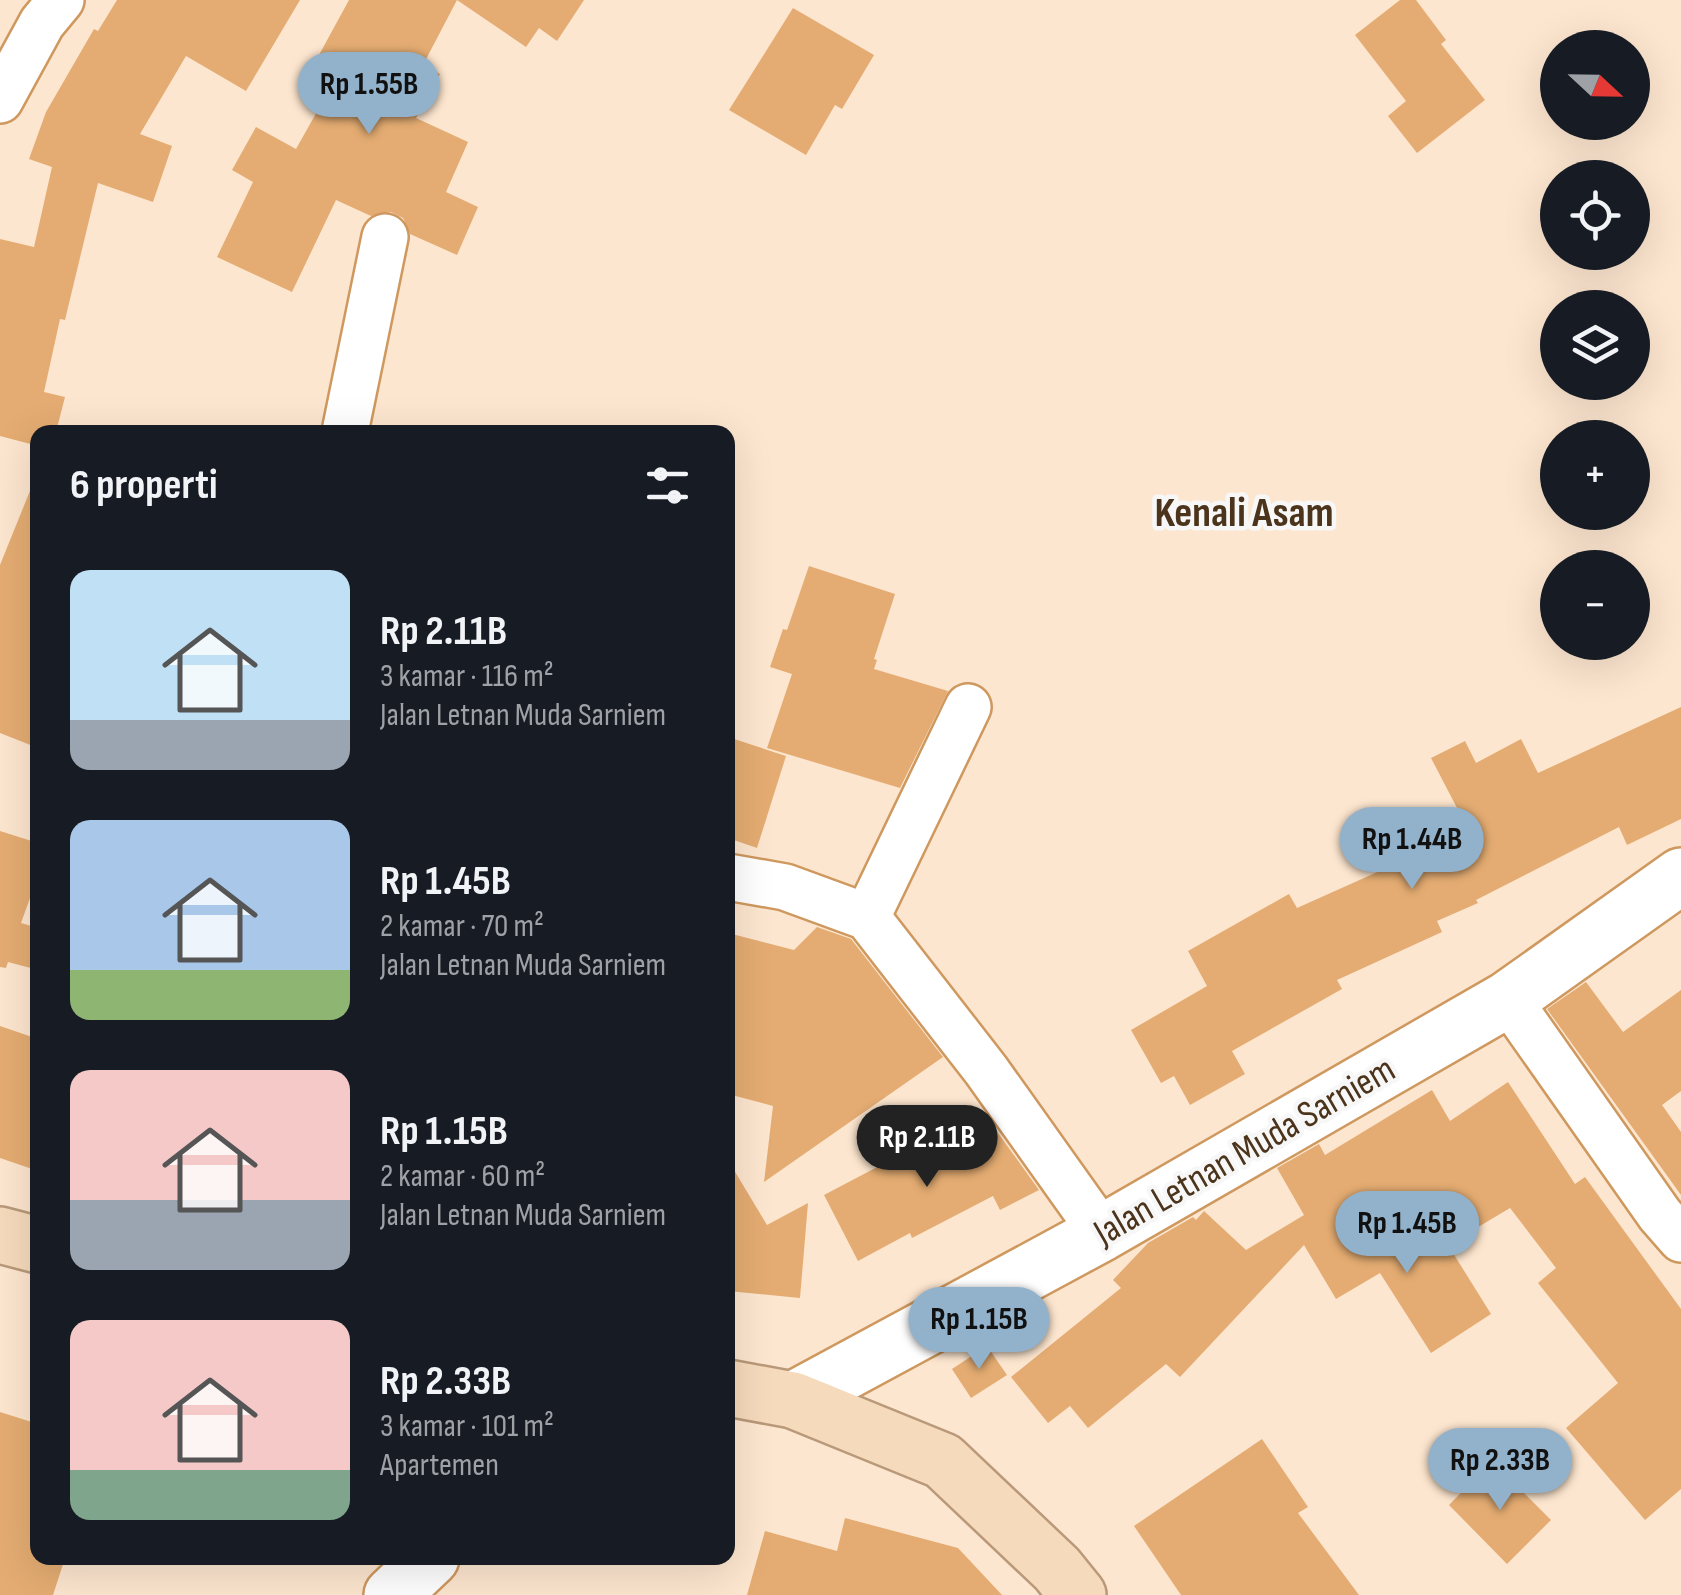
<!DOCTYPE html>
<html lang="id">
<meta charset="utf-8">
<style>
body{margin:0;font-family:"Sofia Sans Condensed",sans-serif;background:#20242c;color:#f1f3f6;height:100vh;display:flex;flex-direction:column;font-size:38px;white-space:nowrap}
*{box-sizing:border-box;margin:0}
p{font-size:32px;color:#9ea1a6}
.icon{flex:none;width:55px;height:55px;fill:none;stroke:currentColor;stroke-width:2;stroke-linecap:round;stroke-linejoin:round}
.map{position:relative;flex:1;overflow:hidden}
.side{position:absolute;left:30px;top:425px;width:705px;height:1140px;display:flex;flex-direction:column;background:#171b24;border-radius:20px;box-shadow:0 10px 40px #0002}
.side>*{flex:none}
.needle{width:65px;rotate:112deg}
.fabs{position:absolute;left:1540px;top:30px;display:grid;gap:20px}
.fabs a{display:grid;place-items:center;width:110px;height:110px;border-radius:50%;background:#171b24;box-shadow:0 10px 40px #0002;font-size:50px}
.price{position:absolute;translate:-50% -85px;padding:0 22px;border-radius:35px;background:#92b2cc;color:#111;font-size:32px;line-height:65px;filter:drop-shadow(0 2px 5px #0008)}
.price::after{content:'';position:absolute;left:50%;top:60px;width:30px;height:22px;margin-left:-15px;background:inherit;clip-path:polygon(0 0,100% 0,50% 100%)}
.price.selected{background:#222;color:#fff}
ul{padding:0;list-style:none}
li{display:flex;align-items:center;gap:30px;height:250px;padding:0 40px}
li span{display:grid;place-items:center;flex:none;width:280px;height:200px;border-radius:20px;color:#555}
li>.icon{margin-inline-start:auto}
span .icon{width:120px;height:120px;fill:#fffc;stroke-width:1}
li b{font-size:42px}
h2{display:flex;justify-content:space-between;align-items:center;height:120px;padding:0 40px;font-size:42px}
.map>svg:first-child{display:block}
</style>
<div class="map">
<svg width="1681" height="1595" viewBox="0 0 1681 1595">
<rect width="100%" height="100%" fill="#fde6cf"/>
<g fill="#e4ac72">
<polygon points="117,0 300,0 246,91 186,56 140,134 172,146 153,202 98,183 65,320 60,319 44,392 65,397 56,432 38,432 38,446 0,436 0,239 34,247 52,167 29,159 46,112 94,29 98,31"/>
<polygon points="349,0 584,0 557,41 539,28 526,47 457,0 423,65 440,74 416,118 468,142 446,192 478,207 457,255 410,234 403,218 391,212 371,216 336,200 292,292 217,257 253,182 232,170 256,127 296,149 342,67 319,55"/>
<polygon points="1400,0 1416,0 1446,40 1441,44 1485,100 1417,153 1388,116 1406,101 1355,35"/>
<polygon points="793,8 874,55 842,109 835,105 806,155 729,110"/>
<polygon points="36,476 38,476 38,748 0,733 0,565"/>
<polygon points="809,566 895,594 874,659 877,660 874,669 948,691 900,788 767,748 792,674 770,667 783,629 787,630"/>
<polygon points="1681,707 1681,819 1627,845 1619,827 1476,900 1478,903 1437,921 1442,932 1337,980 1342,989 1232,1051 1245,1074 1190,1105 1174,1076 1161,1083 1131,1030 1207,986 1188,951 1289,894 1297,908 1469,831 1431,758 1465,741 1476,763 1521,739 1538,773"/>
<polygon points="728,737 786,756 757,848 728,838"/>
<polygon points="0,831 38,843 38,876 21,923 38,928 38,970 8,962 6,968 0,967"/>
<polygon points="817,927 851,939 943,1057 764,1182 773,1106 728,1094 728,933 794,950"/>
<polygon points="1586,982 1623,1032 1681,990 1681,1091 1662,1105 1681,1132 1681,1195 1547,1009"/>
<polygon points="0,1026 38,1039 38,1171 0,1158"/>
<polygon points="1508,1082 1575,1184 1585,1177 1681,1309 1681,1489 1645,1520 1566,1428 1618,1383 1538,1283 1556,1268 1510,1208 1448,1245 1491,1314 1431,1353 1380,1273 1336,1299 1304,1245 1180,1377 1166,1364 1088,1428 1070,1406 1048,1423 1011,1377 1121,1288 1113,1280 1148,1243 1193,1217 1196,1220 1204,1211 1246,1250 1304,1215 1277,1168 1319,1144 1325,1155 1432,1090 1450,1121"/>
<polygon points="993,1126 1039,1190 1000,1210 993,1196 912,1238 910,1233 858,1261 824,1195 940,1134 948,1149"/>
<polygon points="728,1160 767,1225 808,1203 800,1298 728,1291"/>
<polygon points="987,1346 1007,1375 971,1398 952,1369"/>
<polygon points="0,1412 38,1424 38,1558 65,1558 53,1595 0,1595"/>
<polygon points="1262,1439 1308,1507 1298,1513 1359,1595 1181,1595 1134,1526"/>
<polygon points="1492,1461 1551,1520 1507,1564 1449,1505"/>
<polygon points="845,1518 958,1548 1002,1595 747,1595 765,1531 837,1551"/>
</g>
<g fill="none" stroke-linecap="round" stroke-linejoin="round">
<g stroke="#ce985e" stroke-width="50">
<g id="minor">
<polyline points="0,100 42,23 61,0"/>
<polyline points="345,432 385,237"/>
<polyline points="728,877 785,887 867,917 986,1070 1102,1233"/>
<polyline points="867,917 968,707"/>
<polyline points="1508,999 1660,1215 1681,1239"/>
</g>
</g>
<g stroke="#ce985e" stroke-width="60">
<g id="secondary">
<polyline points="793,1400 1102,1233 1508,999 1681,876"/>
<polyline points="392,1595 431,1558"/>
</g>
</g>
<g stroke="#b99979" stroke-width="60">
<g id="trunk">
<polyline points="0,1235 38,1245"/>
<polyline points="728,1388 793,1400 943,1461 1057,1569 1078,1595"/>
</g>
</g>
<use href="#minor" stroke="#fff" stroke-width="45"/>
<use href="#secondary" stroke="#fff" stroke-width="55"/>
<use href="#trunk" stroke="#f6dabc" stroke-width="55"/>
</g>
<g text-anchor="middle" stroke-width="9" stroke-linejoin="round" paint-order="stroke">
<g font-size="38" fill="#4b341b" stroke="#f7f7f7">
<text transform="translate(1244 1150) rotate(-30)" y="13">Jalan Letnan Muda Sarniem</text>
</g>
<g font-size="42" font-weight="bold" fill="#4b341b" stroke="#f7f7f7">
<text x="1244" y="526">Kenali Asam</text>
</g>
</g>
</svg>
<div class="fabs">
<a><svg class="needle" viewBox="-14 -14 28 28"><path d="M0-13l5 13h-10z" fill="#e53935"/><path d="M0 13l5-13h-10z" fill="#9ea1a6"/></svg></a>
<a><svg class="icon" aria-label="locate" viewBox="0 0 24 24"><circle cx="12" cy="12" r="6"/><path d="M12 2v4M12 18v4M2 12h4M18 12h4"/></svg></a>
<a><svg class="icon" aria-label="layers" viewBox="0 0 24 24"><path d="M12 4l9 5-9 5-9-5zM3 14l9 5 9-5"/></svg></a>
<a>+</a>
<a>−</a>
</div>
<b class="price" style="left:369px;top:137px">Rp 1.55B</b>
<b class="price" style="left:1412px;top:892px">Rp 1.44B</b>
<b class="price selected" style="left:927px;top:1190px">Rp 2.11B</b>
<b class="price" style="left:1407px;top:1276px">Rp 1.45B</b>
<b class="price" style="left:979px;top:1372px">Rp 1.15B</b>
<b class="price" style="left:1500px;top:1513px">Rp 2.33B</b>
<section class="side">
<h2>6 properti<svg class="icon" aria-label="filters" viewBox="0 0 24 24"><path d="M4 7h16M4 17h16"/><circle cx="9" cy="7" r="2"/><circle cx="15" cy="17" r="2"/></svg></h2>
<ul>
<li><span style="background:linear-gradient(#bfe0f5 75%,#9aa5b1 0)"><svg class="icon" aria-label="home" viewBox="0 0 24 24"><path d="M3 11l9-7 9 7M6 9v11h12V9"/></svg></span><div><b>Rp 2.11B</b><p>3 kamar · 116 m²</p><p>Jalan Letnan Muda Sarniem</p></div></li>
<li><span style="background:linear-gradient(#a9c7e8 75%,#8fb573 0)"><svg class="icon" aria-label="home" viewBox="0 0 24 24"><path d="M3 11l9-7 9 7M6 9v11h12V9"/></svg></span><div><b>Rp 1.45B</b><p>2 kamar · 70 m²</p><p>Jalan Letnan Muda Sarniem</p></div></li>
<li><span style="background:linear-gradient(#f6c9c9 65%,#9aa5b1 0)"><svg class="icon" aria-label="home" viewBox="0 0 24 24"><path d="M3 11l9-7 9 7M6 9v11h12V9"/></svg></span><div><b>Rp 1.15B</b><p>2 kamar · 60 m²</p><p>Jalan Letnan Muda Sarniem</p></div></li>
<li><span style="background:linear-gradient(#f6c9c9 75%,#7fa58c 0)"><svg class="icon" aria-label="home" viewBox="0 0 24 24"><path d="M3 11l9-7 9 7M6 9v11h12V9"/></svg></span><div><b>Rp 2.33B</b><p>3 kamar · 101 m²</p><p>Apartemen</p></div></li>
</ul>
</section>
</div>
